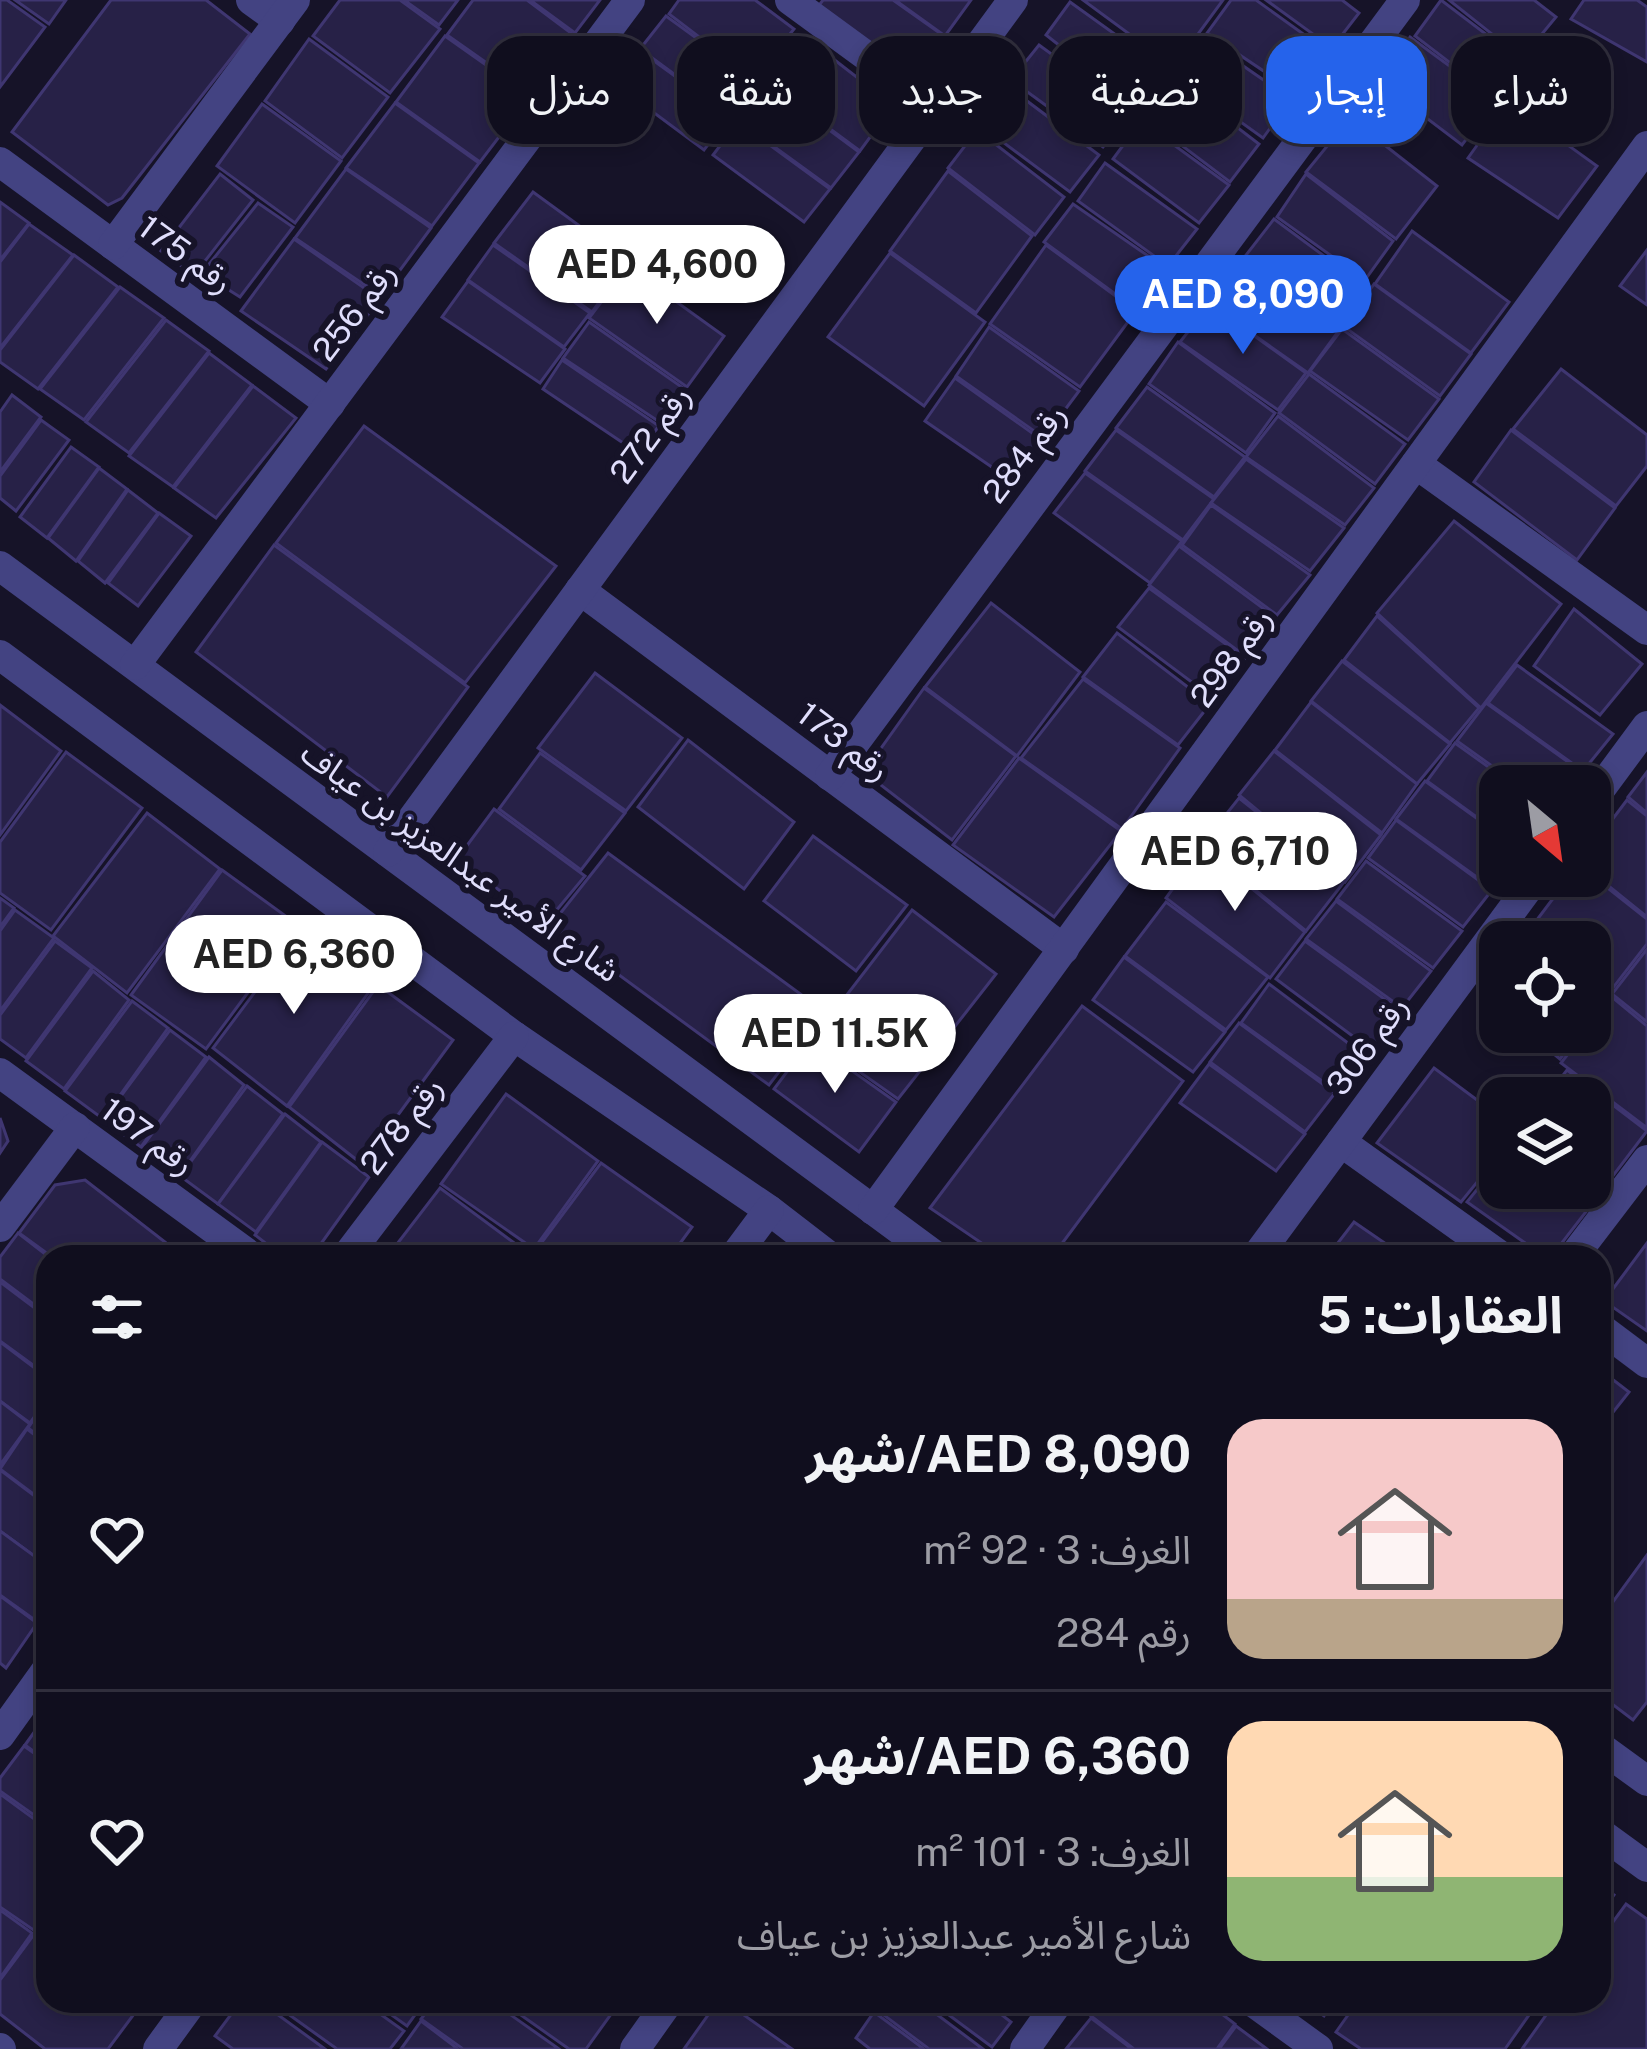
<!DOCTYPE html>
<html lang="ar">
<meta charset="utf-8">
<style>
body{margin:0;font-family:"Public Sans","Noto Sans Arabic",sans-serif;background:#191727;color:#f1f3f6;direction:rtl;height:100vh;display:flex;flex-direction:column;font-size:45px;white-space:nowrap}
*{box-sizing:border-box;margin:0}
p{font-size:39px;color:#9c9ca4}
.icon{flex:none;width:66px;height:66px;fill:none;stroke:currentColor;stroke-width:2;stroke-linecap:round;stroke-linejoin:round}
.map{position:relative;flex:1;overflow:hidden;direction:ltr}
.details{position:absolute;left:36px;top:1245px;width:1575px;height:768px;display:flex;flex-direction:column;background:#100e1e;border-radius:36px;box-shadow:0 6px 18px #0003,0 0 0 3px #302e3c;direction:rtl}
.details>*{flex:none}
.hud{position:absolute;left:36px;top:36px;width:1575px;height:108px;direction:rtl;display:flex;gap:24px}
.needle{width:78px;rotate:151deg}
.buttons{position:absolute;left:1479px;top:765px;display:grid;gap:24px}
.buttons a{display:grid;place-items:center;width:132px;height:132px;border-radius:24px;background:#100e1e;box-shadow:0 6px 18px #0003,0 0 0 3px #302e3c;font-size:60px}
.price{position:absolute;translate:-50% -102px;padding:0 27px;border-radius:42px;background:#fff;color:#222;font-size:39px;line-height:78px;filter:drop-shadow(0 3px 6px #0008)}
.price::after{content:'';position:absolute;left:50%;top:72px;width:36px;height:27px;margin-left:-18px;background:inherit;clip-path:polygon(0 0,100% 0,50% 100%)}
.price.active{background:#2563eb;color:#fff}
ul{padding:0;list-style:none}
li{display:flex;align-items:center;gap:36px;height:300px;padding:0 48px}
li+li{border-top:3px solid #302e3c}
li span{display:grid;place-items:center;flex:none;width:336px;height:240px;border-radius:36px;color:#555}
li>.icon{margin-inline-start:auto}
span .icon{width:144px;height:144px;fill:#fffc;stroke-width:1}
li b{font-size:51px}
h2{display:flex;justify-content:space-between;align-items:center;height:144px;padding:0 48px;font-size:51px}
.tag{padding:0 42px;border-radius:36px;background:#100e1e;box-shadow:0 6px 18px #0003,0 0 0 3px #302e3c;font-size:42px;line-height:108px}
.tag.active{background:#2563eb;color:#fff}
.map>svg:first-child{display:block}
</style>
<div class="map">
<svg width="1647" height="2049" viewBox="0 0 1647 2049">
<rect width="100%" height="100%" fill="#161328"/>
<g fill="#272147" stroke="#3f3671" stroke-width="3">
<polygon points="0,0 7,0 45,27 0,87"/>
<polygon points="15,0 66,0 49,24"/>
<polygon points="111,0 206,0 250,34 122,198 108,205 12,132"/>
<polygon points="340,0 400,0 440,29 390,93 313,36"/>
<polygon points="404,0 458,0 439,25"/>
<polygon points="473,0 527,0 575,36 531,94 447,35"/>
<polygon points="530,0 600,0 575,33"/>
<polygon points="679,0 755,0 794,29 754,79 669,14"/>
<polygon points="823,0 893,0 944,36 914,75 817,8"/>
<polygon points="895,0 971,0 945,36"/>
<polygon points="1083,0 1223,0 1174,67"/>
<polygon points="1231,0 1256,0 1327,51 1295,92 1207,33"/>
<polygon points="1266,0 1342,0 1359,13 1332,48"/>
<polygon points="1441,0 1520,60 1492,95 1415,36"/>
<polygon points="1449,0 1534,0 1556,17 1522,58"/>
<polygon points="1584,0 1637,0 1647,7 1647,62 1571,19"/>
<polygon points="1070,2 1162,68 1135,105 1046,35"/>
<polygon points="666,16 757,82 731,116 640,49"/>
<polygon points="445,36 530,96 480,162 396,102"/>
<polygon points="805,37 885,99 887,114 860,151 768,83"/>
<polygon points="1410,37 1496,100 1462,145 1379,82"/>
<polygon points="1203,38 1291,99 1263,138 1175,75"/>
<polygon points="309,39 388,97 342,158 265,101"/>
<polygon points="1039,45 1131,112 1103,147 1011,80"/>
<polygon points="639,50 730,116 704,150 614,83"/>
<polygon points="1174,79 1259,144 1230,182 1144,117"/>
<polygon points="767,84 859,152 831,188 739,121"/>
<polygon points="1007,86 1099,155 1070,192 980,125"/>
<polygon points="1508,102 1597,166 1558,218 1468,158"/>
<polygon points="395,103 479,163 432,226 346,168"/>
<polygon points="262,104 341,161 295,223 217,166"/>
<polygon points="1350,118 1437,186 1396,239 1306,172"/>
<polygon points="1141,121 1229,185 1199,223 1113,159"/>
<polygon points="738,122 830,189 804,222 713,155"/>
<polygon points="977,130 1064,197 1035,235 948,168"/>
<polygon points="1105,163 1197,229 1168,266 1078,201"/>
<polygon points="346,169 431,228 381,296 295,238"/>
<polygon points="948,171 1032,236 976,313 890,251"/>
<polygon points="220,174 253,200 194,275 161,251"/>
<polygon points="1306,174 1393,241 1365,280 1277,217"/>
<polygon points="533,192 629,262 592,312 494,243"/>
<polygon points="0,202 29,223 0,260"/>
<polygon points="258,203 293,227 240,297 202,273"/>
<polygon points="1073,204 1167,269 1136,309 1044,242"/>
<polygon points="1274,219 1370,290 1341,329 1243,259"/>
<polygon points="29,224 73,255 0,348 0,262"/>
<polygon points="1412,231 1509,302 1471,353 1375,284"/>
<polygon points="294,239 380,299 326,369 241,311"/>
<polygon points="493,245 590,313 564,347 468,280"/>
<polygon points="1046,245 1136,311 1080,387 990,324"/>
<polygon points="1647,250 1647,305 1620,286"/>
<polygon points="890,253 985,322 924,406 828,337"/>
<polygon points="74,255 118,287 38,389 0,362 0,350"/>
<polygon points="1243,261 1340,329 1308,373 1210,304"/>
<polygon points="628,267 724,336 687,387 589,318"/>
<polygon points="468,281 565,349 540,383 442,317"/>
<polygon points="1374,284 1471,354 1440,396 1343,326"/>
<polygon points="120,287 164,318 84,420 40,389"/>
<polygon points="1210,304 1306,373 1278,410 1180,342"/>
<polygon points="166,320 209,351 129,453 86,422"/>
<polygon points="589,322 686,390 661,423 563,358"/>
<polygon points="989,327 1079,391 1044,438 956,376"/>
<polygon points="1342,329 1439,399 1408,440 1310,371"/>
<polygon points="1178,342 1275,413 1246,453 1149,384"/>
<polygon points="209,353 252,385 173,487 129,456"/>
<polygon points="562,360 659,426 638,453 543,389"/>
<polygon points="1561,369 1647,435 1647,466 1616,506 1513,429"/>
<polygon points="1309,374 1405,444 1375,484 1279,413"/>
<polygon points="955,378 1042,440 1012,481 925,421"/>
<polygon points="253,386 296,418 216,518 174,488"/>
<polygon points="1147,387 1245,457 1214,497 1116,428"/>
<polygon points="12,395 41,417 0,472 0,412"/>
<polygon points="1278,416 1374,488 1345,525 1246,457"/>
<polygon points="41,420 69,440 16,511 0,498 0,476"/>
<polygon points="364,426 556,566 465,683 276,543"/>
<polygon points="1116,430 1214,499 1183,540 1085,471"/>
<polygon points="1511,430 1615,508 1577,560 1474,482"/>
<polygon points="71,447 99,467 47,538 20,517"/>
<polygon points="1246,459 1344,528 1310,571 1211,503"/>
<polygon points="99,468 127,489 76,561 48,538"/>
<polygon points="1085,473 1182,541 1150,583 1054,513"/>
<polygon points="128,490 158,513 105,583 78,561"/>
<polygon points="1211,505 1310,575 1277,615 1182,545"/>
<polygon points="159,513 191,536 138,606 108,583"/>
<polygon points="1454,521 1561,604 1481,708 1377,613"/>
<polygon points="274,545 468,687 387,797 196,652"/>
<polygon points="1179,546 1275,617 1245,656 1149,585"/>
<polygon points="1149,588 1245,658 1213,698 1118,627"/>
<polygon points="991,603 1080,672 1017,756 925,687"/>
<polygon points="1574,609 1642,664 1600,715 1534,666"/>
<polygon points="1377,616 1479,708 1450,743 1344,660"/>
<polygon points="1117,633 1210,704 1178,745 1083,677"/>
<polygon points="1342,661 1450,744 1417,784 1311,701"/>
<polygon points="1517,665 1613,734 1583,771 1488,703"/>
<polygon points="595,673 682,738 626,811 538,748"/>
<polygon points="1083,679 1180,748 1122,829 1021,758"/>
<polygon points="924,688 1016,756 952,840 864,772"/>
<polygon points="1311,702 1417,784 1382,833 1275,750"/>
<polygon points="1486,703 1582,772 1571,786 1520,786 1457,741"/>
<polygon points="0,705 61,751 0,835"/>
<polygon points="688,740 794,822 744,889 638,807"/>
<polygon points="1455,743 1515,786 1500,786 1500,834 1427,781"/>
<polygon points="1274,751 1381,835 1345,882 1239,795"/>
<polygon points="66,752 142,808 51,930 0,893 0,842"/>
<polygon points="540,753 625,813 581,870 499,809"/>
<polygon points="1019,758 1121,831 1054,917 953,845"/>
<polygon points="1647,772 1647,813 1628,797"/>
<polygon points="1425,781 1500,835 1501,876 1492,888 1396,819"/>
<polygon points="1239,798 1344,882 1306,931 1201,846"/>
<polygon points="1627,800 1647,816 1647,917 1590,871 1590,849"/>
<polygon points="494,809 585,876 545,924 457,859"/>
<polygon points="147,813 220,869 127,993 53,936"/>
<polygon points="1396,820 1492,890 1463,927 1368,858"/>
<polygon points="813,836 907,905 856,971 764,901"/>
<polygon points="1202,848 1305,932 1270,978 1166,898"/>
<polygon points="608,853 825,1012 769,1085 551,925"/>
<polygon points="1366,861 1462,931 1433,968 1337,899"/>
<polygon points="222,870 298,925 206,1049 131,995"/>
<polygon points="1590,874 1647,919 1647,944 1609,993 1590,978 1590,942 1546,942 1530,929 1570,876"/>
<polygon points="0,898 14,908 0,927"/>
<polygon points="1336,901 1431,971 1402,1008 1306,939"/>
<polygon points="1166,902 1268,977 1226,1030 1125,956"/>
<polygon points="15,910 54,938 0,1011 0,931"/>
<polygon points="912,910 996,974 898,1099 813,1039"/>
<polygon points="302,929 376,982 287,1106 213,1048"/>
<polygon points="55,941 92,968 26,1058 0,1039 0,1015"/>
<polygon points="1305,941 1401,1011 1370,1049 1276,979"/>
<polygon points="1647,949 1647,1022 1612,994"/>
<polygon points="1124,957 1225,1032 1193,1072 1093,1000"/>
<polygon points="93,971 129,1000 64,1089 26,1061"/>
<polygon points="1500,971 1500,1010 1482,996"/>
<polygon points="1590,980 1609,995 1590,1020"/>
<polygon points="1269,984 1364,1055 1336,1091 1241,1023"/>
<polygon points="378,985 453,1040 362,1164 289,1107"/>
<polygon points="1612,997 1647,1026 1647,1128 1561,1063 1585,1032 1590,1032 1590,1025"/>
<polygon points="132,1001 168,1028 103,1119 65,1091"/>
<polygon points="1082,1006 1183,1081 1052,1257 1002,1257 930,1208"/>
<polygon points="1239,1023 1335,1093 1305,1132 1210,1062"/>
<polygon points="170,1030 206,1057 141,1147 103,1120"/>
<polygon points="1527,1032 1580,1032 1560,1059"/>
<polygon points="810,1041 896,1102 859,1152 774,1089"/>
<polygon points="209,1057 244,1085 180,1175 142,1147"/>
<polygon points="1209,1064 1305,1134 1276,1171 1180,1103"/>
<polygon points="1434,1068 1500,1117 1500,1154 1461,1202 1377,1143"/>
<polygon points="1567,1070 1647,1131 1603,1189 1590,1180 1590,1098 1545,1098"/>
<polygon points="247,1086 283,1114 218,1204 180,1176"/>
<polygon points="506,1094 598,1161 534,1249 441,1184"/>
<polygon points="285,1114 321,1142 256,1232 218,1204"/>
<polygon points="0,1118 8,1141 0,1153"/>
<polygon points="322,1142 369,1177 315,1252 282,1256 255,1235"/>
<polygon points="1500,1161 1500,1188 1590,1188 1590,1183 1602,1191 1551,1257 1545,1257 1467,1202"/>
<polygon points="601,1163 692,1227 670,1257 546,1257 536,1250"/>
<polygon points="85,1180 165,1242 154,1257 52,1257 19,1233 55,1185"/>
<polygon points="440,1188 533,1257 387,1257"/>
<polygon points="1354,1222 1405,1257 1327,1257"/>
<polygon points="18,1233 49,1257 48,1315 0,1279 0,1257"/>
<polygon points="1647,1243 1647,1331 1604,1301"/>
<polygon points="165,1245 182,1257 156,1257"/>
<polygon points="0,1282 48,1318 48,1376 0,1341"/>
<polygon points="0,1342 48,1378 48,1398 30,1423 0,1401"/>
<polygon points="1599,1369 1629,1392 1599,1430"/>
<polygon points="48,1399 48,1443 28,1428"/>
<polygon points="0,1401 30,1424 0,1465"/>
<polygon points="27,1429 48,1445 48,1505 0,1469"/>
<polygon points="0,1470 48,1506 48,1566 0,1531"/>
<polygon points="0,1531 48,1566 48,1610 39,1623 0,1595"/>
<polygon points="1647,1555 1647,1702 1633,1720 1599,1694 1599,1621"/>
<polygon points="0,1596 37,1623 6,1668 0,1663"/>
<polygon points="48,1713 48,1762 25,1745"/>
<polygon points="24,1746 48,1763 48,1825 0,1791 0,1778"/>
<polygon points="0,1794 48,1829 48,1913 35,1931 0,1907"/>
<polygon points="1599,1885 1614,1895 1599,1916"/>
<polygon points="1626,1904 1647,1919 1647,2049 1522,2049 1556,2001 1599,2001 1599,1941"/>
<polygon points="0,1910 32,1933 0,1978"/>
<polygon points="35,1933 48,1943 48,2001 125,2001 137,2010 108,2049 45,2049 0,2014 0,1980"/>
<polygon points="241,2001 259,2001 325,2049 233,2049 215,2036"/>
<polygon points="270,2001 362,2001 404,2031 390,2049 337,2049"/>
<polygon points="372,2001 425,2001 407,2026"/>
<polygon points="435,2001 491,2001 559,2049 463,2049 421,2019"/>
<polygon points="501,2001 602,2001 614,2010 586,2049 569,2049"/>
<polygon points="718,2001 724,2001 792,2049 684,2049"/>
<polygon points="883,2001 919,2001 983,2049 929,2049 877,2010"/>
<polygon points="930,2001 984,2001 1011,2022 992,2047"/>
<polygon points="1102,2001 1205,2001 1235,2024 1217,2049 1134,2049 1091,2016"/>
<polygon points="1303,2001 1334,2001 1324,2016"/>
<polygon points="1358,2001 1539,2001 1505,2049 1361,2049 1336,2032"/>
<polygon points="874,2012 924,2049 870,2049 856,2038"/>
<polygon points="1091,2018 1132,2049 1066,2049"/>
<polygon points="421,2021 458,2049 401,2049"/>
<polygon points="1236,2026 1267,2049 1219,2049"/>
</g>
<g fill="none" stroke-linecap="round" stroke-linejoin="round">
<g stroke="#434382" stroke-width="30">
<polyline points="251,0 280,21"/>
<polyline points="790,0 935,106"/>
<polyline points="0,162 330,404"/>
<polyline points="113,245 295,0"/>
<polyline points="1416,464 1647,630"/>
<polyline points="0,566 937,1257"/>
<polyline points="580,590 1064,949"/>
<polyline points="0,655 514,1036 769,1210 830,1257"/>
<polyline points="135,665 630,0"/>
<polyline points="830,776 1405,0"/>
<polyline points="1590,803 1647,726"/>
<polyline points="388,852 1013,0"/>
<polyline points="0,1073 252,1257"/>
<polyline points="1341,1142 1502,1257"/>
<polyline points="873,1210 1647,146"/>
<polyline points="0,1227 75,1127"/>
<polyline points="346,1257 514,1036"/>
<polyline points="734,1257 769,1210"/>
<polyline points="1256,1257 1537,876"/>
<polyline points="1573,1257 1647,1160"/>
<polyline points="1599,1327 1647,1363"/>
<polyline points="0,1735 48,1668"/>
<polyline points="1599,1746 1647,1781"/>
<polyline points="1599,1832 1647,1867"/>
<polyline points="1252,2001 1318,2049"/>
<polyline points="0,2048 1,2049"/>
<polyline points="158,2049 193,2001"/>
<polyline points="635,2049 669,2001"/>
<polyline points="1025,2049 1059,2001"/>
</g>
</g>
<g text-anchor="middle" stroke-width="12" stroke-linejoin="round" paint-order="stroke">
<g font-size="33" fill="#e0defc" stroke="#161328">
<text transform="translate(186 254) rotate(36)" y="12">رقم 175</text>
<text transform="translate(354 311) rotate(-53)" y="12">رقم 256</text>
<text transform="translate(650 434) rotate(-54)" y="12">رقم 272</text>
<text transform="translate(1024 453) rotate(-53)" y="12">رقم 284</text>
<text transform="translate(1231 657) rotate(-54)" y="12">رقم 298</text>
<text transform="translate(844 741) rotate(37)" y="12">رقم 173</text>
<text transform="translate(461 861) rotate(36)" y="12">شارع الأمير عبدالعزيز بن عياف</text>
<text transform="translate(1367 1045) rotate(-54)" y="12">رقم 306</text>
<text transform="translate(401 1125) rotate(-53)" y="12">رقم 278</text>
<text transform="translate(148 1136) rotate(36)" y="12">رقم 197</text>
</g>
</g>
</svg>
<div class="buttons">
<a><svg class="needle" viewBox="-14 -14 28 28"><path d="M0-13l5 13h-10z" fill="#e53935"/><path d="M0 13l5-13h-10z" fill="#9c9ca4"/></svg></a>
<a><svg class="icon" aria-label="locate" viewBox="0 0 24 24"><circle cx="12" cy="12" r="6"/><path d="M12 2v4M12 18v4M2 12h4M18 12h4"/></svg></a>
<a><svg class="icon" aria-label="layers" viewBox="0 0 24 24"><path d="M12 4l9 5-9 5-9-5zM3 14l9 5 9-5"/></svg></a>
</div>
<b class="price" style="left:657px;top:327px">AED 4,600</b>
<b class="price active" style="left:1243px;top:357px">AED 8,090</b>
<b class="price" style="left:1235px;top:914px">AED 6,710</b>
<b class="price" style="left:294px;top:1017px">AED 6,360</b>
<b class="price" style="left:835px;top:1096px">AED 11.5K</b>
<div class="hud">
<a class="tag">شراء</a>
<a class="tag active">إيجار</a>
<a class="tag">تصفية</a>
<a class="tag">جديد</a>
<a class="tag">شقة</a>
<a class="tag">منزل</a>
</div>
<section class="details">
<h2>العقارات: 5<svg class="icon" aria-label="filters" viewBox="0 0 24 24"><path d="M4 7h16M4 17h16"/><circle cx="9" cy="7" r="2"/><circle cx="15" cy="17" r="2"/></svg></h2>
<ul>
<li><span style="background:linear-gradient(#f6c9c9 75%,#b9a48a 0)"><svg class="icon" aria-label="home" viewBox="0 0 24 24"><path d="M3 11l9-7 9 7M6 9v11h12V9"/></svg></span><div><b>AED 8,090/شهر</b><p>الغرف: 3 · 92 m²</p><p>رقم 284</p></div><svg class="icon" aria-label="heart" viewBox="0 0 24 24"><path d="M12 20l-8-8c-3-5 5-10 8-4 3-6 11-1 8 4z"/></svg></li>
<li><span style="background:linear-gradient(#ffd9b3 65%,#8fb573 0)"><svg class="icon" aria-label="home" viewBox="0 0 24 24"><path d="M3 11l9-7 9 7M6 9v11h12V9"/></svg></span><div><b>AED 6,360/شهر</b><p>الغرف: 3 · 101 m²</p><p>شارع الأمير عبدالعزيز بن عياف</p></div><svg class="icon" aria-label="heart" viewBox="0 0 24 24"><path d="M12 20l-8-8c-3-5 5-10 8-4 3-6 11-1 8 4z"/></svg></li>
</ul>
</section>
</div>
